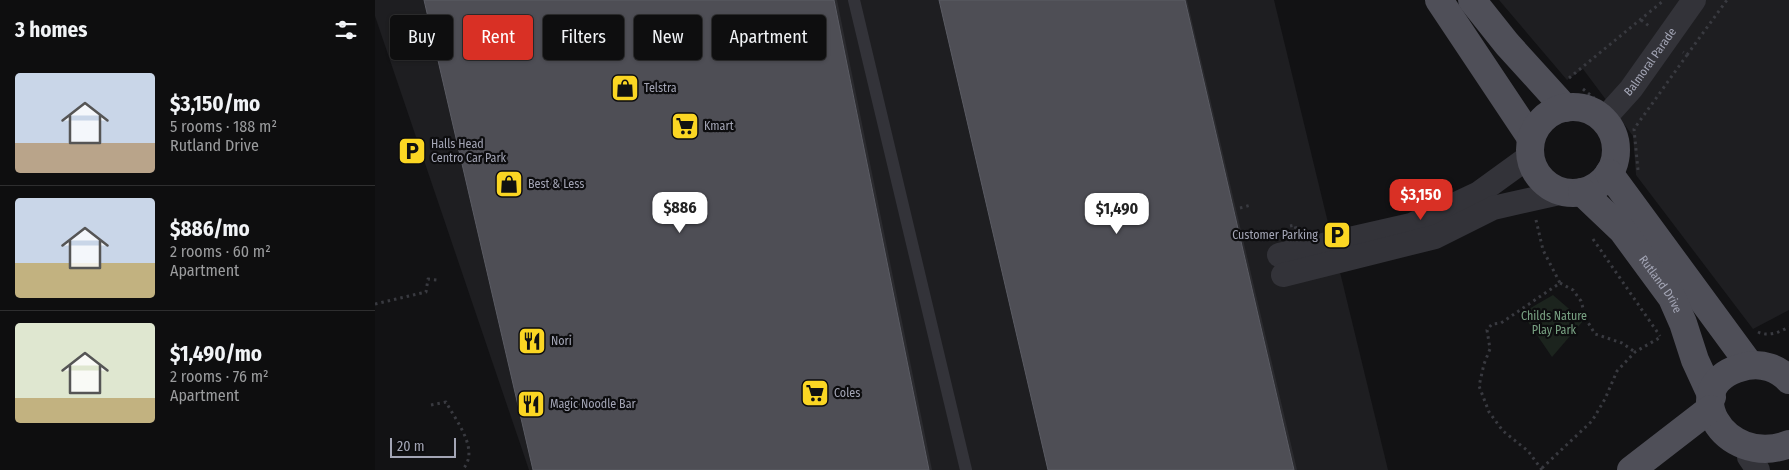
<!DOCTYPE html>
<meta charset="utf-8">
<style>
body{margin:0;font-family:"Fira Sans Condensed",sans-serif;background:#1c1c1d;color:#f1f3f6;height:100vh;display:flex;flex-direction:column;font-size:19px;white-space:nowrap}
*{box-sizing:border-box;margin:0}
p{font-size:16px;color:#9b9c9e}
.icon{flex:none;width:28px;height:28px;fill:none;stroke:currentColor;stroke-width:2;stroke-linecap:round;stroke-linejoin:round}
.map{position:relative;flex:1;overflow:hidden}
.details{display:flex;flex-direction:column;background:#0e0e0f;width:375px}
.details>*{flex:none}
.top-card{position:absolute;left:15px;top:15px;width:475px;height:45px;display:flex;gap:10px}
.scale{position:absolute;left:15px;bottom:12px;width:66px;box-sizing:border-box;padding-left:5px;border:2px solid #a3a5b5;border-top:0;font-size:14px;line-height:18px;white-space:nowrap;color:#a3a5b5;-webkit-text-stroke:4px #0d0d0f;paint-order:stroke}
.price{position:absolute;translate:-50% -42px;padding:0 11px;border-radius:10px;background:#fff;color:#222;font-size:16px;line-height:32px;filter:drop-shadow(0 1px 2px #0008)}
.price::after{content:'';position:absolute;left:50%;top:30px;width:15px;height:11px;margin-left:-8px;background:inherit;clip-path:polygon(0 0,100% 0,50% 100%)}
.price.active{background:#d93025;color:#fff}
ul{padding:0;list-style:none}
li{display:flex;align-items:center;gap:15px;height:125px;padding:0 15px}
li+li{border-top:1px solid #2e2e2f}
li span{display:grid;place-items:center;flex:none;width:140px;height:100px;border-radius:5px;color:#555}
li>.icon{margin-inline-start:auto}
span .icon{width:60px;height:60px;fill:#fffc;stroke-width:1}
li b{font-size:21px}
h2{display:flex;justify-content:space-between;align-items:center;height:60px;padding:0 15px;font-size:21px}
.tag{padding:0 18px;border-radius:5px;background:#0e0e0f;box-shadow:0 1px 4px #0004,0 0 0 1px #2e2e2f;font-size:18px;line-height:45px}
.tag.active{background:#d93025;color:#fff}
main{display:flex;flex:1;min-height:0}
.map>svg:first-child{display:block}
</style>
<main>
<section class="details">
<h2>3 homes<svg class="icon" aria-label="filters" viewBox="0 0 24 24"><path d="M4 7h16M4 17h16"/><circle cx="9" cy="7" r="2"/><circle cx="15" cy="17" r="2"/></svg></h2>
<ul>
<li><span style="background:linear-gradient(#c9d6e8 70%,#b9a48a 0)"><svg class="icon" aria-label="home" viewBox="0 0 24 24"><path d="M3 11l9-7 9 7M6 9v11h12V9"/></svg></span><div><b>$3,150/mo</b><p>5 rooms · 188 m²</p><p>Rutland Drive</p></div></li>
<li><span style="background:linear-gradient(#c9d6e8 65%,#c2b280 0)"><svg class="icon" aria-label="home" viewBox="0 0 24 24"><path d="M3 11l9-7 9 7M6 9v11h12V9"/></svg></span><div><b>$886/mo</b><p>2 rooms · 60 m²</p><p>Apartment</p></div></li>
<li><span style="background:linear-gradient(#dfe7d0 75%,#c2b280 0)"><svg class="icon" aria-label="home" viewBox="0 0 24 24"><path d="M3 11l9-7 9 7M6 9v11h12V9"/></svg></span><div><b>$1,490/mo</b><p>2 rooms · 76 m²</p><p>Apartment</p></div></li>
</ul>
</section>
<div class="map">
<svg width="1414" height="470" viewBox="0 0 1414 470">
<rect width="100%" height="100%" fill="#121214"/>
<g fill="#1e1e21">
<polygon points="0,0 899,0 1013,470 154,470 0,16"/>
<polygon points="1124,0 1414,0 1414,310 1378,329 1261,175 1258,136 1208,69 1192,80"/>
</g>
<polygon fill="#1c241e" points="1178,295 1208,321 1177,357 1147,313"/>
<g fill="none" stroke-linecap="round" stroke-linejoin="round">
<g stroke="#393a40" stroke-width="3" stroke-dasharray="2.5 4" stroke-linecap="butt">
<polyline points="1266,20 1274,26"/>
<polyline points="1312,55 1352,0"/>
<polyline points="1194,78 1288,1"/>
<polyline points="1208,89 1219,98"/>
<polyline points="1263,170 1259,129 1312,55 1308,52"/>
<polyline points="865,208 876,205"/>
<polyline points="1161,220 1168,250 1185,283 1126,323 1117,324 1112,330 1115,349 1109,364 1104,386 1114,412 1128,431 1153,451 1167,470"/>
<polyline points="915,226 920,225 921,230"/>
<polyline points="1218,239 1285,336"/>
<polyline points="1185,283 1198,290 1206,301 1211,319 1220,334 1247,343 1260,352"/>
<polyline points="0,304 51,292 53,279 62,280"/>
<path d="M1383 332C1393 337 1405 332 1414 327"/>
<path d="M56 405 71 402C81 421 106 451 87 470"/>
<polyline points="1167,468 1217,421 1230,399 1242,371 1260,352 1286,337"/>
</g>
<polyline stroke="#333339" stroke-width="12" points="479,0 591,470"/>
<g stroke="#333339" stroke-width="24">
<path id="s1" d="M1228 120 1256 89 1319 0"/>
<polyline points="904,255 1036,225 1104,193 1155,156"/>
<polyline points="908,275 1060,237 1118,208 1189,192"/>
<polyline points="1374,457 1383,470"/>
</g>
<g stroke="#4f4f58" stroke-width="28">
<polyline points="1064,0 1156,138"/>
<polyline points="1097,0 1132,44 1190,108"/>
<circle cx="1198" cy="150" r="43"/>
<polyline points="1234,173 1375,365"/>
<path id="s2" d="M1207 192 1247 230 1297 298 1308 323 1320 360 1337 397"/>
<path d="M1414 380C1403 368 1387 363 1372 366 1297 382 1349 470 1414 444"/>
<polyline points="1256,470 1335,409"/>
</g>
</g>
<g fill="#2b2b2f">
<polygon points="459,0 462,0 557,470 554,470"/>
<polygon points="810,0 812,0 922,470 919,470"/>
</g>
<g fill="#4e4e55" stroke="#5b5c64">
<polygon points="49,0 459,0 554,470 158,470"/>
<polygon points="564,0 810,0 919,470 673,470"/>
</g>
<defs>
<g id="shop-square" transform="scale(1.4375)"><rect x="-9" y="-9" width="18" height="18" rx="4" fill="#fbd623" stroke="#0d0d0f"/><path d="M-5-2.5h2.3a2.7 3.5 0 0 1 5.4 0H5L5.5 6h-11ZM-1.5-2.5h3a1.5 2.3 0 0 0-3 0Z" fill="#111"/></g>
<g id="supermarket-square" transform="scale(1.4375)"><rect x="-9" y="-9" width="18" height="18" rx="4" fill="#fbd623" stroke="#0d0d0f"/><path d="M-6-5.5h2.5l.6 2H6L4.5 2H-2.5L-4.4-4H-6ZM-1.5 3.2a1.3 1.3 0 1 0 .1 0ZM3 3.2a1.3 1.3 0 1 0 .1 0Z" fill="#111"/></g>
<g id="parking-square" transform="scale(1.4375)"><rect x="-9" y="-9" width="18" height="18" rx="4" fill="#fbd623" stroke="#0d0d0f"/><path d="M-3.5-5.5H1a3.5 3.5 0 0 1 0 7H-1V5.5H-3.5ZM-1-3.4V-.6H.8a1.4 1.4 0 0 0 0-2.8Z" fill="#111"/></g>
<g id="restaurant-square" transform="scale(1.4375)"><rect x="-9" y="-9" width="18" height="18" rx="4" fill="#fbd623" stroke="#0d0d0f"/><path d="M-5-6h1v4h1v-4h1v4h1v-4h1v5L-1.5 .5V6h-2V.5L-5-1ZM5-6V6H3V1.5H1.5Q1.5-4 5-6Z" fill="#111"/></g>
</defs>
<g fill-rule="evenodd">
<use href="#shop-square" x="250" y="88"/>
<use href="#supermarket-square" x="310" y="126"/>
<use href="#parking-square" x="37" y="151"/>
<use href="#shop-square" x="134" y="184"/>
<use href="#parking-square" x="962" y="235"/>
<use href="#restaurant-square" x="157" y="341"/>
<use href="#supermarket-square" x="440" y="393"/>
<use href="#restaurant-square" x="156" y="404"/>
</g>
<g text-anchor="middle" stroke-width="4.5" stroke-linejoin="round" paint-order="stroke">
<g font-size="12" fill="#a3a5b5" stroke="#0d0d0f">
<text dy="4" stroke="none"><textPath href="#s1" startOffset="75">Balmoral Parade</textPath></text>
<text dy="4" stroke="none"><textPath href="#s2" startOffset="122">Rutland Drive</textPath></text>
</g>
<g font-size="12" fill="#a3a5b5" stroke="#0d0d0f" text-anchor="start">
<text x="269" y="92">Telstra</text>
<text x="329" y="130">Kmart</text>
<text x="56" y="148">Halls Head<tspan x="56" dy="14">Centro Car Park</tspan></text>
<text x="153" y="188">Best &amp; Less</text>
<text x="943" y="239" text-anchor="end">Customer Parking</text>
<text x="176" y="345">Nori</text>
<text x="459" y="397">Coles</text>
<text x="175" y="408">Magic Noodle Bar</text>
</g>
<g font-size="12" fill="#78a182" stroke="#0d0d0f">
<text x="1179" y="320">Childs Nature<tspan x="1179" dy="14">Play Park</tspan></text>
</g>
</g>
</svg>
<div class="scale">20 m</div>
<b class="price active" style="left:1046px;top:221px">$3,150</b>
<b class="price" style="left:305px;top:234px">$886</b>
<b class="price" style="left:742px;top:235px">$1,490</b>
<div class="top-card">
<a class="tag">Buy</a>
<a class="tag active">Rent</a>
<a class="tag">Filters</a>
<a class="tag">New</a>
<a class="tag">Apartment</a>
</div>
</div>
</main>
